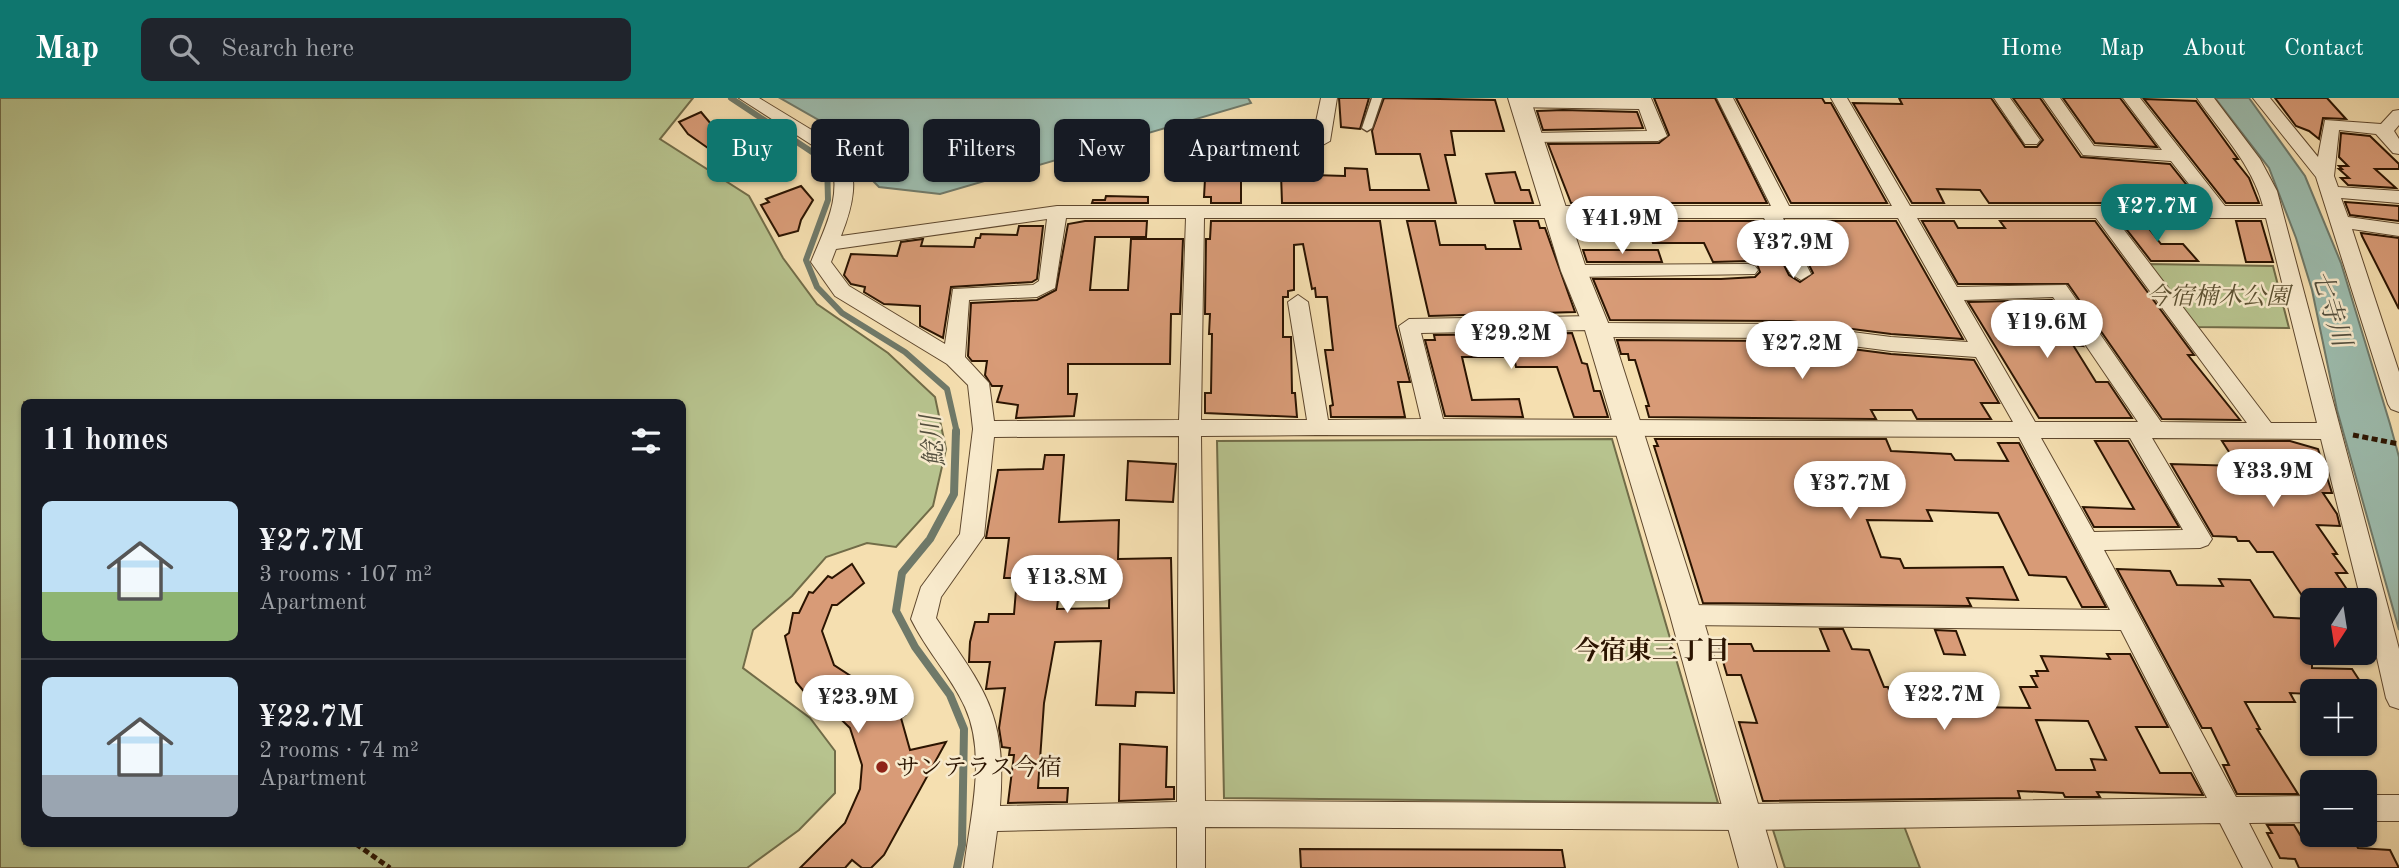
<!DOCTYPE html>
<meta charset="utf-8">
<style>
body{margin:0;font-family:"Old Standard TT","Noto Serif JP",serif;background:#20242c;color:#f1f3f6;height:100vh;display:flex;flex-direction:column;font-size:26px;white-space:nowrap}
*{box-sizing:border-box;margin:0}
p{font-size:23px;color:#9ea1a6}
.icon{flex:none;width:38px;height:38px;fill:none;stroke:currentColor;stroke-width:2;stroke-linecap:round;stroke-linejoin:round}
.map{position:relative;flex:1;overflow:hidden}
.panel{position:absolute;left:21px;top:301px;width:665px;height:448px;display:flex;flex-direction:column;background:#171b24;border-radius:10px;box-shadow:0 2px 5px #0004}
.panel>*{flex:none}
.hud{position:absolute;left:707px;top:21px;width:665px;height:63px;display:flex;gap:14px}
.needle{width:46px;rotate:192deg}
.fabs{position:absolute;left:2300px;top:490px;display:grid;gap:14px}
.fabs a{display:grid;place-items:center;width:77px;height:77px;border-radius:10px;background:#171b24;box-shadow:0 2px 5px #0004;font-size:35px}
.price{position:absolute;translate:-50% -60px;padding:0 16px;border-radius:24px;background:#fff;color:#222;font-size:23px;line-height:46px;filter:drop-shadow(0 2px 4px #0008)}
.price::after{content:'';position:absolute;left:50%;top:42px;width:21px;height:16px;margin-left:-10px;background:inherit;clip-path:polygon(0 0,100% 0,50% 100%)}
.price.selected{background:#0f766e;color:#fff}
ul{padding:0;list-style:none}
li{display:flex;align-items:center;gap:21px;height:175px;padding:0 21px}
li+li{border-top:2px solid #363941}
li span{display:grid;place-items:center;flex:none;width:196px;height:140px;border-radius:10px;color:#555}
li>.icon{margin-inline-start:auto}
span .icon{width:84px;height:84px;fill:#fffc;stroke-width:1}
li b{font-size:30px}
h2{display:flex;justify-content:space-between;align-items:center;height:84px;padding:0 21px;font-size:30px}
.chip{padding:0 24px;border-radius:10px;background:#171b24;box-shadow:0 2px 5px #0004;font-size:24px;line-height:63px}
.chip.selected{background:#0f766e;color:#fff}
header{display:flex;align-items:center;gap:42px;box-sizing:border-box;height:98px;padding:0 35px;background:#0f766e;color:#fff}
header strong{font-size:33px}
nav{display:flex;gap:38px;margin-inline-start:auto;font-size:24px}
.search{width:490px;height:63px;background:#20242c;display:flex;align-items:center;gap:18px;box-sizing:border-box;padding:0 24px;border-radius:10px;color:#9ea1a6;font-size:26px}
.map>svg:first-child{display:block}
</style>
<header>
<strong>Map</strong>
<div class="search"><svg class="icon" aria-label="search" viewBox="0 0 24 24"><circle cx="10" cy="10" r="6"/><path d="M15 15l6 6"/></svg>Search here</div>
<nav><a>Home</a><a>Map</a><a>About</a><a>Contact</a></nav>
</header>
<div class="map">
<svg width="2399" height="770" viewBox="0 0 2399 770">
<rect width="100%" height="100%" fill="#f5dfb0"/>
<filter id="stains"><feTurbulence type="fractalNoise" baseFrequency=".00286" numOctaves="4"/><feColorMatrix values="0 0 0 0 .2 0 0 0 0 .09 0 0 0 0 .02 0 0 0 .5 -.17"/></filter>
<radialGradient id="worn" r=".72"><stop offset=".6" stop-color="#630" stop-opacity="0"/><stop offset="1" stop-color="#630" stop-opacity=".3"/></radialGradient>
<g fill="#b7c38e" stroke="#716c48" stroke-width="2" fill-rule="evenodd">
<path d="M0 0H693L660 41 749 98 783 160 817 206 888 255 935 299 946 351 933 408 896 449 867 445 826 459 792 498 753 532 743 570 810 620 835 653V695L799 732 747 770H0ZM682 304V746H24V304Z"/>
<polygon points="2147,166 2273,168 2289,230 2195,229"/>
<polygon points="1612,341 1718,705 1224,700 1217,343"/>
<polygon points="1904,728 1920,770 1785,770 1773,732"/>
</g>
<g fill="#9cbcae" stroke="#6f7969" stroke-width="2">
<polygon points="780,0 1248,0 1251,5 940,96 879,89 873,83 857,44"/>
<polygon points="2215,0 2249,0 2305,78 2341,165 2390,326 2399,359 2399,532 2337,312 2312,192 2296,140 2269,70"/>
</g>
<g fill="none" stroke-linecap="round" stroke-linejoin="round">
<polyline stroke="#6f7969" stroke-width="6" points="731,0 827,64 828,102 806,162 817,189 842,215 905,254 947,291 957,335"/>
<polyline stroke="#6f7969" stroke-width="8" points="956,333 954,396 930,441 902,475 896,513 915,549 950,597 964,631 962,747 957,770"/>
</g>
<g fill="#d89b77" stroke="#2b1401" stroke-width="2" fill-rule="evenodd">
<polygon points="1339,0 1369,0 1360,31 1341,29"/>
<polygon points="1384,0 1495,2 1504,33 1451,33 1455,57 1445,57 1456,105 1282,105 1281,76 1345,78 1345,70 1367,71 1370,92 1429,92 1420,56 1376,56 1372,33"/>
<polygon points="1654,0 1715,0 1767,105 1571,105 1548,46 1659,45 1669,37"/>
<polygon points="1736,0 1822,0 1825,5 1831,5 1887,105 1791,105"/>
<polygon points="1899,0 1991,0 2025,49 2037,49 2043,42 2013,0 2040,0 2081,59 2170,66 2201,105 1989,105 1980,92 1937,91 1944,105 1912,105 1853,5 1902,6"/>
<polygon points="2063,0 2120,0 2157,49 2095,45"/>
<polygon points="2275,0 2327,0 2346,21 2323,20 2319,41 2309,33 2296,28"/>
<polygon points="2144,1 2196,3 2238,61 2234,61 2249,80 2259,105 2226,105"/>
<polygon points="1563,12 1637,14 1643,30 1543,32 1537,13"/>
<polygon points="701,14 731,50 715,55 688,36 679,24"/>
<polygon points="2341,35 2370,38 2399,66 2399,71 2375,71 2396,90 2348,87 2341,80 2349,80 2339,71 2342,71 2339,68 2348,68 2339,59"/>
<polygon points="1515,74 1521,92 1529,92 1533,105 1495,105 1486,76"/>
<polygon points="1205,81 1241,81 1241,105 1211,105 1211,99 1204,99"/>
<polygon points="801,88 813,102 801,122 798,133 779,138 761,107 769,104 766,101"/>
<polygon points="1106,98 1148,99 1148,105 1092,105 1093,102 1105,102"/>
<polygon points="2345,104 2399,108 2399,123 2350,117"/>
<polygon points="1085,123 1147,123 1146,139 1095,139 1090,192 1128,192 1131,141 1183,141 1180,216 1171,216 1170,266 1068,266 1068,296 1077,296 1074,318 1016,320 1018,307 997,304 1002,288 992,288 985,277 987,263 972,263 968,258 971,205 1037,202 1056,192 1068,126"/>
<polygon points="1211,123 1380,123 1396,229 1410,284 1398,284 1405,319 1331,319 1330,308 1333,307 1325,252 1333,252 1327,199 1316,199 1315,190 1312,191 1303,146 1294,147 1294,192 1288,193 1288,199 1283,199 1283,239 1291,239 1292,295 1295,295 1297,319 1205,315 1205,295 1211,295 1212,236 1209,236 1210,216 1205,216 1206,141 1210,141"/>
<polygon points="1407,123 1435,123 1440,147 1485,147 1486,151 1521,151 1514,123 1538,123 1540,130 1545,130 1575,214 1429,218"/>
<polygon points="1646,123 1762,123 1789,177 1800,184 1813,175 1787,123 1896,123 1963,241 1891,236 1790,223 1610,222 1593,181 1721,181 1755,179 1760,174 1757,166 1749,163 1713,164 1704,145 1653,145"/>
<polygon points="1922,123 1954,123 1958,130 2005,130 2000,123 2095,123 2194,257 2188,257 2240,322 2162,321 2068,186 1958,186"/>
<polygon points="2120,123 2143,123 2161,146 2183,146 2198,163 2151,163"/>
<polygon points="2236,123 2261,123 2273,164 2246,164"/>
<polygon points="1019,128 1043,128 1037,181 1032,184 951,189 943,240 920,228 920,208 884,206 864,194 865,189 851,186 844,177 851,156 897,158 901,144 923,141 921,148 974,149 976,140 980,140 981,136 1017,137"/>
<polygon points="2361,135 2399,140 2399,211 2362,138"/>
<polygon points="1583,152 1658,152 1662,164 1587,164"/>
<polygon points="2052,202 2083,248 2073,247 2096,284 2108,284 2132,320 2039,320 1968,204"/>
<polygon points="1572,235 1582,265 1587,266 1594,293 1600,293 1608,319 1574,319 1557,269 1516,269 1514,259 1462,259 1472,302 1519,301 1523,319 1445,318 1425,242 1435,242 1434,237"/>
<polygon points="1617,242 1790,243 1891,256 1974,262 1999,305 1981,305 1991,321 1917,321 1912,312 1871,312 1876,321 1649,319 1646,308 1649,308 1635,262 1629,262 1628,256 1621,256"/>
<polygon points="1655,341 1886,341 1891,353 1951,356 1955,362 2008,363 1998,345 2019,345 2106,509 2082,509 2066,479 2029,477 1998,415 1927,412 1932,423 1867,422 1881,459 1900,461 1904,470 2003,469 2018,502 1967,500 1971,508 1703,505 1654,348 1658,348"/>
<polygon points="2095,343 2128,343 2179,429 2094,429 2083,409 2134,411"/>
<polygon points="2222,343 2290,343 2318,351 2332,395 2323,395 2337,416 2340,428 2317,427 2337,456 2333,456 2347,475 2336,475 2354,502 2305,502 2273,454 2257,454 2249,443 2238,443 2236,439 2213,438 2171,366 2238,368"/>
<path d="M1045 357H1064L1059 424 1119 422 1118 461 1171 460 1174 595 1136 594 1135 608 1096 607 1101 543 1055 544 1044 605 1038 690H1068L1067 704 1008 705 1014 657H1009L1010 650 1002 649 999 630 1005 590 986 591 990 564H969L970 544 975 524H988L989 516H1014L1017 480H1004L1009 440H986L998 372 1043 371ZM1110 472 1109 510 1057 511 1061 473Z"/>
<polygon points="1128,363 1176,366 1173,404 1126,402"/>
<polygon points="852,466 864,485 837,507 832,507 822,533 834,567 877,595 881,591 892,601 905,617 901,620 910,652 946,644 884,757 871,770 862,770 852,762 845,770 800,770 845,725 860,691 862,667 850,630 818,599 812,593 807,597 796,584 785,538 789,535 793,515 799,515 809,494 813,495 828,478 832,480"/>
<polygon points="2117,471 2170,473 2177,487 2223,488 2219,481 2250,482 2274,519 2312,521 2312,570 2352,571 2367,594 2307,591 2310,596 2290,595 2295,604 2245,604 2260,631 2257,631 2298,696 2237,696 2223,667 2229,667 2211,630 2202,630"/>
<path d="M1820 531H1843L1852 551 1869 552 1884 589H1888L1891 598 1969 599 1974 609 2030 610 2020 589H2037L2031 578H2038L2036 573H2048L2041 558 2110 561 2107 556H2130L2168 629H2136L2160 675H2191L2203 697 2097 694 2100 699H2065L2063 695 2018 693 2020 700 1763 703 1739 624 1757 625 1741 577H1727L1718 546H1751L1754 553H1829ZM2036 622 2088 623 2106 662 2091 661 2095 672H2056Z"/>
<polygon points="1935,532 1956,533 1965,557 1944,556"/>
<polygon points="1120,646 1167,649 1166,689 1174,689 1174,701 1119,703"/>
<polygon points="2267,727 2294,727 2302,740 2354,743 2358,750 2390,752 2399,770 2299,770 2295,761 2280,760 2267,735 2272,735"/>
<polygon points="1300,751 1562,752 1565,770 1301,770"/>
</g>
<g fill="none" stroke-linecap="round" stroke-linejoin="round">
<g stroke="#5e472d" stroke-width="3">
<polygon id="service" points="1372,0 1382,0 1372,30 1367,33 1362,30"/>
</g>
<g stroke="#5e472d" stroke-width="2">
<g id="minor">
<path d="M739 0H759L843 51C861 79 852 110 841 138L1057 108H1771L1717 0H1733L1789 108H1892L1831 0H1847L1910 108H2206L2171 63 2083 57 2043 0H2060L2094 48 2162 52 2123 0H2140L2225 108H2263C2252 66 2221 35 2197 0H2214L2260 61 2277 93 2399 551V611L2390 608 2386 600 2364 502H2361L2321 341 2152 340 2212 441 2208 447 2200 450 2104 452 2236 699 2312 698V724L2249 725 2272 770H2243L2220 725 1743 732 1205 729V770H1177V729L997 733 992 770H964C970 720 987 657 965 609 950 577 926 552 911 521L921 489 960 436 973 331 968 287 947 266 835 198 811 164C825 129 844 96 829 58ZM1066 120H1186L1179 322 994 323 989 285 965 259 969 202 1037 199 1055 190ZM1204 120H1764L1791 176 1801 182 1811 176 1783 120H1898L1968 244 1891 239 1790 226 1604 225 1601 220 1594 218 1409 221 1399 228 1421 321 1328 322 1308 204 1298 197 1288 204 1307 322H1201ZM1917 120H2096L2247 325 2161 324 2066 187 1957 189ZM2115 120H2266L2317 325H2271ZM1047 121 1039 183 1033 187 953 191 945 246 849 188 831 164 836 151ZM2053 199 2138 324H2035L1964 202ZM1588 232 1598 239 1790 240 1891 253 1976 259 2013 324 1443 321 1421 235ZM1317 337 2019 339 2110 512 1686 507 1677 510 1674 517 1677 524 1686 527 2121 532 2207 700 1743 706 1205 703 1201 338ZM1179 338 1177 704 1000 708C1007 615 985 593 936 520L941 499 984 438 994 339ZM2041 340H2130L2183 432 2094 434Z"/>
<polygon points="1321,0 1337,0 1330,43 1321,48 1312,43"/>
<polygon points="1520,0 1651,0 1667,38 1658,43 1525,44 1522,40 1531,35 1647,33 1639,11 1514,9 1512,5"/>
<polygon points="1994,0 2010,0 2040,42 2037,46 2025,46"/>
<polygon points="2253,0 2270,0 2318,59 2325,22 2381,26 2393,13 2399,12 2399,27 2394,33 2399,41 2399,56 2393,55 2376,36 2339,32 2334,78 2338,89 2399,93 2399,105 2341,100 2348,119 2399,126 2399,138 2352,131 2399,274 2399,314 2391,311 2388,306 2316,79"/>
<polygon points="1748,166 1755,168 1758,172 1755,176 1574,179 1564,173 1574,167"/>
<rect x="2364" y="697" width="35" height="26"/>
</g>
</g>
<g stroke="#5e472d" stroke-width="2">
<polygon id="tertiary" points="1508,0 1530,0 1587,173 1611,232 1702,517 1777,770 1739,770 1670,517 1585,232 1561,173"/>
</g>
<g stroke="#2b1401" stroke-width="5" stroke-dasharray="6 3.5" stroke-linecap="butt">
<polyline points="2353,337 2399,346"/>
<polyline points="356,746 390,770"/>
</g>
<use href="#service" fill="#f8eacc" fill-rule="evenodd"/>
<use href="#minor" fill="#f8eacc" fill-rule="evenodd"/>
<use href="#tertiary" fill="#f8eacc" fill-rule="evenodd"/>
</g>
<circle fill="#8f2418" stroke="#f8eacc" stroke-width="2.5" cx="882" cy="669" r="7"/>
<g text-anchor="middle" stroke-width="5" stroke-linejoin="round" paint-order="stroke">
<g font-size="24" font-style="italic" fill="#5c5132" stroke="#f8eacc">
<text x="2218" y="206">今宿楠木公園</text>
</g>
<g font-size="24" fill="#2b1401" stroke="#f8eacc" text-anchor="start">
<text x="896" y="677">サンテラス今宿</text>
</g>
<g font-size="26" font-style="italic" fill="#534f3e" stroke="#f8eacc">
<text transform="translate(2332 210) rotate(73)" y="9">七寺川</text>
<text transform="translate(932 343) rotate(-95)" y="9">鯰川</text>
</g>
<g font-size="26" font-weight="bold" fill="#2b1401" stroke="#f8eacc">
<text x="1652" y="561">今宿東三丁目</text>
</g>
</g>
<rect width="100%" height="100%" filter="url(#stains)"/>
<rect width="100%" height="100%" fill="url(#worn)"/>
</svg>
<div class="fabs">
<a><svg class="needle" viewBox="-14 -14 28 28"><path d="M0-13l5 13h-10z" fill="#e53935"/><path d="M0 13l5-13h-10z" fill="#9ea1a6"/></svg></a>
<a>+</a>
<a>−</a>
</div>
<b class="price selected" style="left:2157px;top:146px">¥27.7M</b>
<b class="price" style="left:1622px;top:158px">¥41.9M</b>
<b class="price" style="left:1793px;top:182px">¥37.9M</b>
<b class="price" style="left:2047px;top:262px">¥19.6M</b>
<b class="price" style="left:1511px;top:273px">¥29.2M</b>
<b class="price" style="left:1802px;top:283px">¥27.2M</b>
<b class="price" style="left:2273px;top:411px">¥33.9M</b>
<b class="price" style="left:1850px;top:423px">¥37.7M</b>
<b class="price" style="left:1067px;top:517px">¥13.8M</b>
<b class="price" style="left:1944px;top:634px">¥22.7M</b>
<b class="price" style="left:858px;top:637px">¥23.9M</b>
<div class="hud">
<a class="chip selected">Buy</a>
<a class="chip">Rent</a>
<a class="chip">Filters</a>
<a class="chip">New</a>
<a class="chip">Apartment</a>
</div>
<section class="panel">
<h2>11 homes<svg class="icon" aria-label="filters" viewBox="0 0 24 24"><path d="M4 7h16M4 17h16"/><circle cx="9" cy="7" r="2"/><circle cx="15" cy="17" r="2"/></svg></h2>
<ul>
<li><span style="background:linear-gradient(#bfe0f5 65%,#8fb573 0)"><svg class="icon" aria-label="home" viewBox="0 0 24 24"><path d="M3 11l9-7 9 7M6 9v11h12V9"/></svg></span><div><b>¥27.7M</b><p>3 rooms · 107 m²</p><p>Apartment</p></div></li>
<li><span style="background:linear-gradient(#bfe0f5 70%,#9aa5b1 0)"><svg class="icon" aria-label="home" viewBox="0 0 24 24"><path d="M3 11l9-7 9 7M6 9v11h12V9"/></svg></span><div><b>¥22.7M</b><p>2 rooms · 74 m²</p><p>Apartment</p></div></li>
</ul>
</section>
</div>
